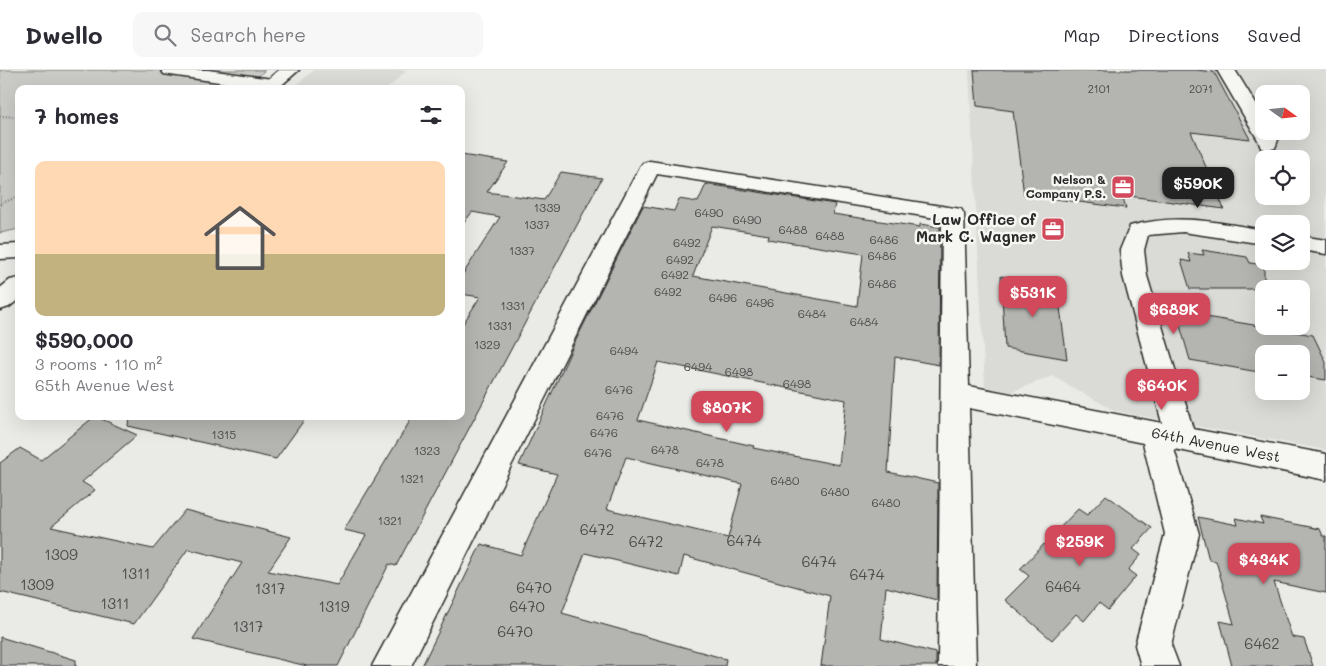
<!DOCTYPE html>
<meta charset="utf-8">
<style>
body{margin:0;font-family:Mali,sans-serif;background:#f7f7f7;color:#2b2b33;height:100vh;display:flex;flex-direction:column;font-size:19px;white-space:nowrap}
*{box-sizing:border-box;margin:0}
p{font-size:16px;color:#7c7c81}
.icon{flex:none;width:28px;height:28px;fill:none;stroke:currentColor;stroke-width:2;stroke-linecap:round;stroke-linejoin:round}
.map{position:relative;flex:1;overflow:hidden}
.panel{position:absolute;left:15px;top:15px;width:450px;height:335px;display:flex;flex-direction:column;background:#fff;border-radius:10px;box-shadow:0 5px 20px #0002}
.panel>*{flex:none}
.needle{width:32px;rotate:105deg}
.controls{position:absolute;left:1255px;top:15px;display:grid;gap:10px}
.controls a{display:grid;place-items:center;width:55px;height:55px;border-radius:10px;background:#fff;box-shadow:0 5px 20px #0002;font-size:25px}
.price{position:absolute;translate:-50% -42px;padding:0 11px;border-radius:10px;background:#d1495b;color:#fff;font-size:16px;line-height:32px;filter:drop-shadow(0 1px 2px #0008)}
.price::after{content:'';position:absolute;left:50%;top:30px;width:15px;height:11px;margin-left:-8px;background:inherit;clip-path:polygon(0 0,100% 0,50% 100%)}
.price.active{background:#222;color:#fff}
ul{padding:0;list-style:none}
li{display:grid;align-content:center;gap:10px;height:265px;padding:0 20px}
li span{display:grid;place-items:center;height:155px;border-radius:10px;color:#555}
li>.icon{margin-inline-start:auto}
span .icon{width:90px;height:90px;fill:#fffc;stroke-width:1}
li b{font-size:21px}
h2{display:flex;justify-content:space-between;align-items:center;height:60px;padding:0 20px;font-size:21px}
header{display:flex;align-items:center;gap:30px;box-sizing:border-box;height:70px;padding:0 25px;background:#fff;border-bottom:1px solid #e1e1e2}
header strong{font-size:24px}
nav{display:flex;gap:28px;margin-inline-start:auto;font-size:18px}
.search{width:350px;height:45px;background:#f7f7f7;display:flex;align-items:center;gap:12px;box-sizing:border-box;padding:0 18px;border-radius:10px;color:#7c7c81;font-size:19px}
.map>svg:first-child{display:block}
</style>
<header>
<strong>Dwello</strong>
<div class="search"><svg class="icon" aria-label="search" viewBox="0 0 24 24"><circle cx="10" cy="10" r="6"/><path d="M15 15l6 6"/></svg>Search here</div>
<nav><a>Map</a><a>Directions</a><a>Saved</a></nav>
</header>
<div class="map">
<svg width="1326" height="596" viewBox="0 0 1326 596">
<rect width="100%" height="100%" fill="#eaeae6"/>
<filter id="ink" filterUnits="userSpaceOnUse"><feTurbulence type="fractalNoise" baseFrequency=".02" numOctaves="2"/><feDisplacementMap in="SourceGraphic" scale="10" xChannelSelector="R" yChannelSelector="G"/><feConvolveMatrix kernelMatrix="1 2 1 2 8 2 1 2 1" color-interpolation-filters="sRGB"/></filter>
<g filter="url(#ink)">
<g fill="#dadad6" fill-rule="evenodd">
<polygon points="314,0 407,0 387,19 292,19"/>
<path d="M969 0H1326V380L1115 341 1052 306 1011 322 985 317ZM1264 24H1301V61H1264ZM1264 89H1301V126H1264ZM1264 154H1301V191H1264ZM1264 219H1301V256H1264ZM1264 284H1301V321H1264Z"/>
</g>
<polygon fill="#cacac7" stroke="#7a7a79" points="0,0 265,0 245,19 19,19 19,159 0,163"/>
<g fill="#b4b4b1" stroke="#2b2b2b" fill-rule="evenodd">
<polygon points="974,0 1196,0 1214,2 1250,69 1191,62 1224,139 1122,125 1126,138 1024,125 1013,41 977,36"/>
<polygon points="461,85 508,92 487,122 544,130 561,102 602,108 396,496 389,494 338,596 307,596 193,569 242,493 188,479 134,554 0,522 0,393 20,378 41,390 95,346 137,365 82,412 95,420 51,457 153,479 185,440 291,467 268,501 337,515 366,465 344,460 413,346 461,346 461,257 480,227 461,224 461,207 500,147 472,142 461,157"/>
<path d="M706 114 835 134 833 144 920 157V154L940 157 939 295 895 287 888 402 938 413 937 530 886 517 881 569 936 583V596H821L830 526 684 486 679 506 585 483 562 543 726 589 725 596H422L481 474 521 485 557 404 519 395 574 274 643 136 674 141 679 129 698 132ZM712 156 769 165 768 169 863 184 857 236 693 206ZM658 292 846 330 839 395 753 378 754 376 638 350ZM626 387 742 414 728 468 607 439Z"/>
<polygon points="1202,180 1247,187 1250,193 1264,195 1264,219 1190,219 1181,190 1191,192 1188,183 1204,185"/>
<polygon points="1001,206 1057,216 1067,289 1005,278"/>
<polygon points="1176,242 1313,265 1326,292 1326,310 1301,306 1301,284 1264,284 1264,303 1190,290"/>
<polygon points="129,346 307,346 276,389 128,356"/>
<polygon points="1106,425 1152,458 1133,479 1141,485 1128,500 1136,506 1108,540 1099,533 1084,551 1076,544 1052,570 1005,530 1029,506 1020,499 1078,439 1087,445"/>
<polygon points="1198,447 1238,455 1236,448 1263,454 1260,447 1320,459 1323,466 1326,466 1326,523 1274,512 1292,567 1304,569 1313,596 1232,596 1220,551 1234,554 1216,491 1209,490"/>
<polygon points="0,567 76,590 76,596 0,596"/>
</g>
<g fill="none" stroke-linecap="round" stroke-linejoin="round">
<g stroke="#2b2b2b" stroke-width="3">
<g id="minor">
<polygon points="161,0 208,0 272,9 278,10 281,14 278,18 268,19 170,5 164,4"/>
<polygon points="1217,0 1235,0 1264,47 1264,61 1272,61 1278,70 1275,78 1268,80 1261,78 1258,70"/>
<path d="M650 91 961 139 964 144 969 316 1162 353 1123 206 1120 180 1130 156C1177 143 1217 152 1264 160V174L1183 162 1148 165 1144 180 1147 206 1193 359 1326 384V410L1174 379 1199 464 1171 575 1179 596H1141L1135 575 1165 464 1143 373 969 338 976 596H938L942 149 657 104 411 596H372L640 97 643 93Z"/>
<polygon points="1301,166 1326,170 1326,184 1301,180"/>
<polygon points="19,174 19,188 0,189 0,175"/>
</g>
</g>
<g stroke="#2b2b2b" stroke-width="3">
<g id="major">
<polygon points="279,0 299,0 277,19 257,19"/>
<polygon points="19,208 19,229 9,237 0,240 0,218 10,210"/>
</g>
</g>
<g stroke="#2b2b2b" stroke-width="2.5" stroke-dasharray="0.5 2.5" stroke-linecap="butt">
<polyline points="0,46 19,47"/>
<polyline points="0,134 19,126"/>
</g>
<use href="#minor" fill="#f6f6f2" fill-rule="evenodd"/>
<use href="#major" fill="#f6f6f2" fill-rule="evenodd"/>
</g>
</g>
<defs>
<g id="office-square" transform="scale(1.25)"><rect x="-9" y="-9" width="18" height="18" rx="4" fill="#d1495b" stroke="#f6f6f2"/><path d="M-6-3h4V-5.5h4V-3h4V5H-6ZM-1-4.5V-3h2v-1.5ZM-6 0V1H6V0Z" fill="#fff"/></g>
</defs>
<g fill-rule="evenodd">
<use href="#office-square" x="1123" y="117"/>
<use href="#office-square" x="1053" y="159"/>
</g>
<g text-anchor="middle" stroke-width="5" stroke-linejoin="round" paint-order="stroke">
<g font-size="11" fill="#4d4d4c">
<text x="1099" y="23">2101</text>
<text x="1201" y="23">2071</text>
</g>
<g font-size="12" font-weight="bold" fill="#2b2b2b" stroke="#f6f6f2" text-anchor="end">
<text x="1106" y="114">Nelson &amp;<tspan x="1106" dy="14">Company P.S.</tspan></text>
</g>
<g font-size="12" fill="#4d4d4c">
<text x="547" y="142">1339</text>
<text x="709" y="147">6490</text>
<text x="747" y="154">6490</text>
<text x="537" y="159">1337</text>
<text x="793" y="164">6488</text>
<text x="830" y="170">6488</text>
<text x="884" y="174">6486</text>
<text x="687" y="177">6492</text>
<text x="522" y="185">1337</text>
<text x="882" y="190">6486</text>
<text x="680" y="194">6492</text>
<text x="675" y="209">6492</text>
<text x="882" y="218">6486</text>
<text x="668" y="226">6492</text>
<text x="723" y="232">6496</text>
<text x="760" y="237">6496</text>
<text x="513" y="240">1331</text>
<text x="812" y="248">6484</text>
<text x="864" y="256">6484</text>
<text x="500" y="260">1331</text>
<text x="487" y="279">1329</text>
<text x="624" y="285">6494</text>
<text x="698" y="301">6494</text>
<text x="739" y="306">6498</text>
<text x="797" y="318">6498</text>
<text x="619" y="324">6476</text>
<text x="610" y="350">6476</text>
<text x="604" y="367">6476</text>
<text x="224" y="369">1315</text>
<text x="665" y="384">6478</text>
<text x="427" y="385">1323</text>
<text x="598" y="387">6476</text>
<text x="710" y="397">6478</text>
<text x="412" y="413">1321</text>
<text x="785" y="415">6480</text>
<text x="835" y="426">6480</text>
<text x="886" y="437">6480</text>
<text x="390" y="455">1321</text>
</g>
<g font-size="15" font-weight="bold" fill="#2b2b2b" stroke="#f6f6f2" text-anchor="end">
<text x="1036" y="155">Law Office of<tspan x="1036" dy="17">Mark C. Wagner</tspan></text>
</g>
<g font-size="15" fill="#2b2b2b" stroke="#f6f6f2">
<text transform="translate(1216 375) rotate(11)" y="5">64th Avenue West</text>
</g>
<g font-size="15" fill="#4d4d4c">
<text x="597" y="465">6472</text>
<text x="744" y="476">6474</text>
<text x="646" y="477">6472</text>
<text x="61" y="490">1309</text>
<text x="819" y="497">6474</text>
<text x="136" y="509">1311</text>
<text x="867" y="510">6474</text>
<text x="37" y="520">1309</text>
<text x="1063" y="522">6464</text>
<text x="534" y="523">6470</text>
<text x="270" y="524">1317</text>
<text x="115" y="539">1311</text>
<text x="334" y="542">1319</text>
<text x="527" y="542">6470</text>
<text x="248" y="562">1317</text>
<text x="515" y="567">6470</text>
<text x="1262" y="579">6462</text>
</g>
</g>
</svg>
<div class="controls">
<a><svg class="needle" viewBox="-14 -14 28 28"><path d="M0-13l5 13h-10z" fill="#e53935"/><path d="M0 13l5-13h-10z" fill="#7c7c81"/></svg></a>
<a><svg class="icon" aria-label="locate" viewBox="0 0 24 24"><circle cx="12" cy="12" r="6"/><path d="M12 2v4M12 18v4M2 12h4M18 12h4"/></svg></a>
<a><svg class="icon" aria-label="layers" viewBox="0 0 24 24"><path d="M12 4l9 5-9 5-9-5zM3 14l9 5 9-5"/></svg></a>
<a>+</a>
<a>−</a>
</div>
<b class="price active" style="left:1198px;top:139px">$590K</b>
<b class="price" style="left:1033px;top:248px">$531K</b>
<b class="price" style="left:1174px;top:265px">$689K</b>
<b class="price" style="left:1162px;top:341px">$640K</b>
<b class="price" style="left:727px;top:363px">$807K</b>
<b class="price" style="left:1080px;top:497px">$259K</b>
<b class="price" style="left:1264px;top:515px">$434K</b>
<section class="panel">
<h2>7 homes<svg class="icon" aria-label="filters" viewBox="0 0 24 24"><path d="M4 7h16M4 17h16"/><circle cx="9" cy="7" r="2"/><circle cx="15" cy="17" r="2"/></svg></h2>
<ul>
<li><span style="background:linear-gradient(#ffd9b3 60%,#c2b280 0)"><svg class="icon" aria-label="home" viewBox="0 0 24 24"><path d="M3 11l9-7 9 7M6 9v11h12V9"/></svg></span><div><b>$590,000</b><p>3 rooms · 110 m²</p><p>65th Avenue West</p></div></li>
</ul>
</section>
</div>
